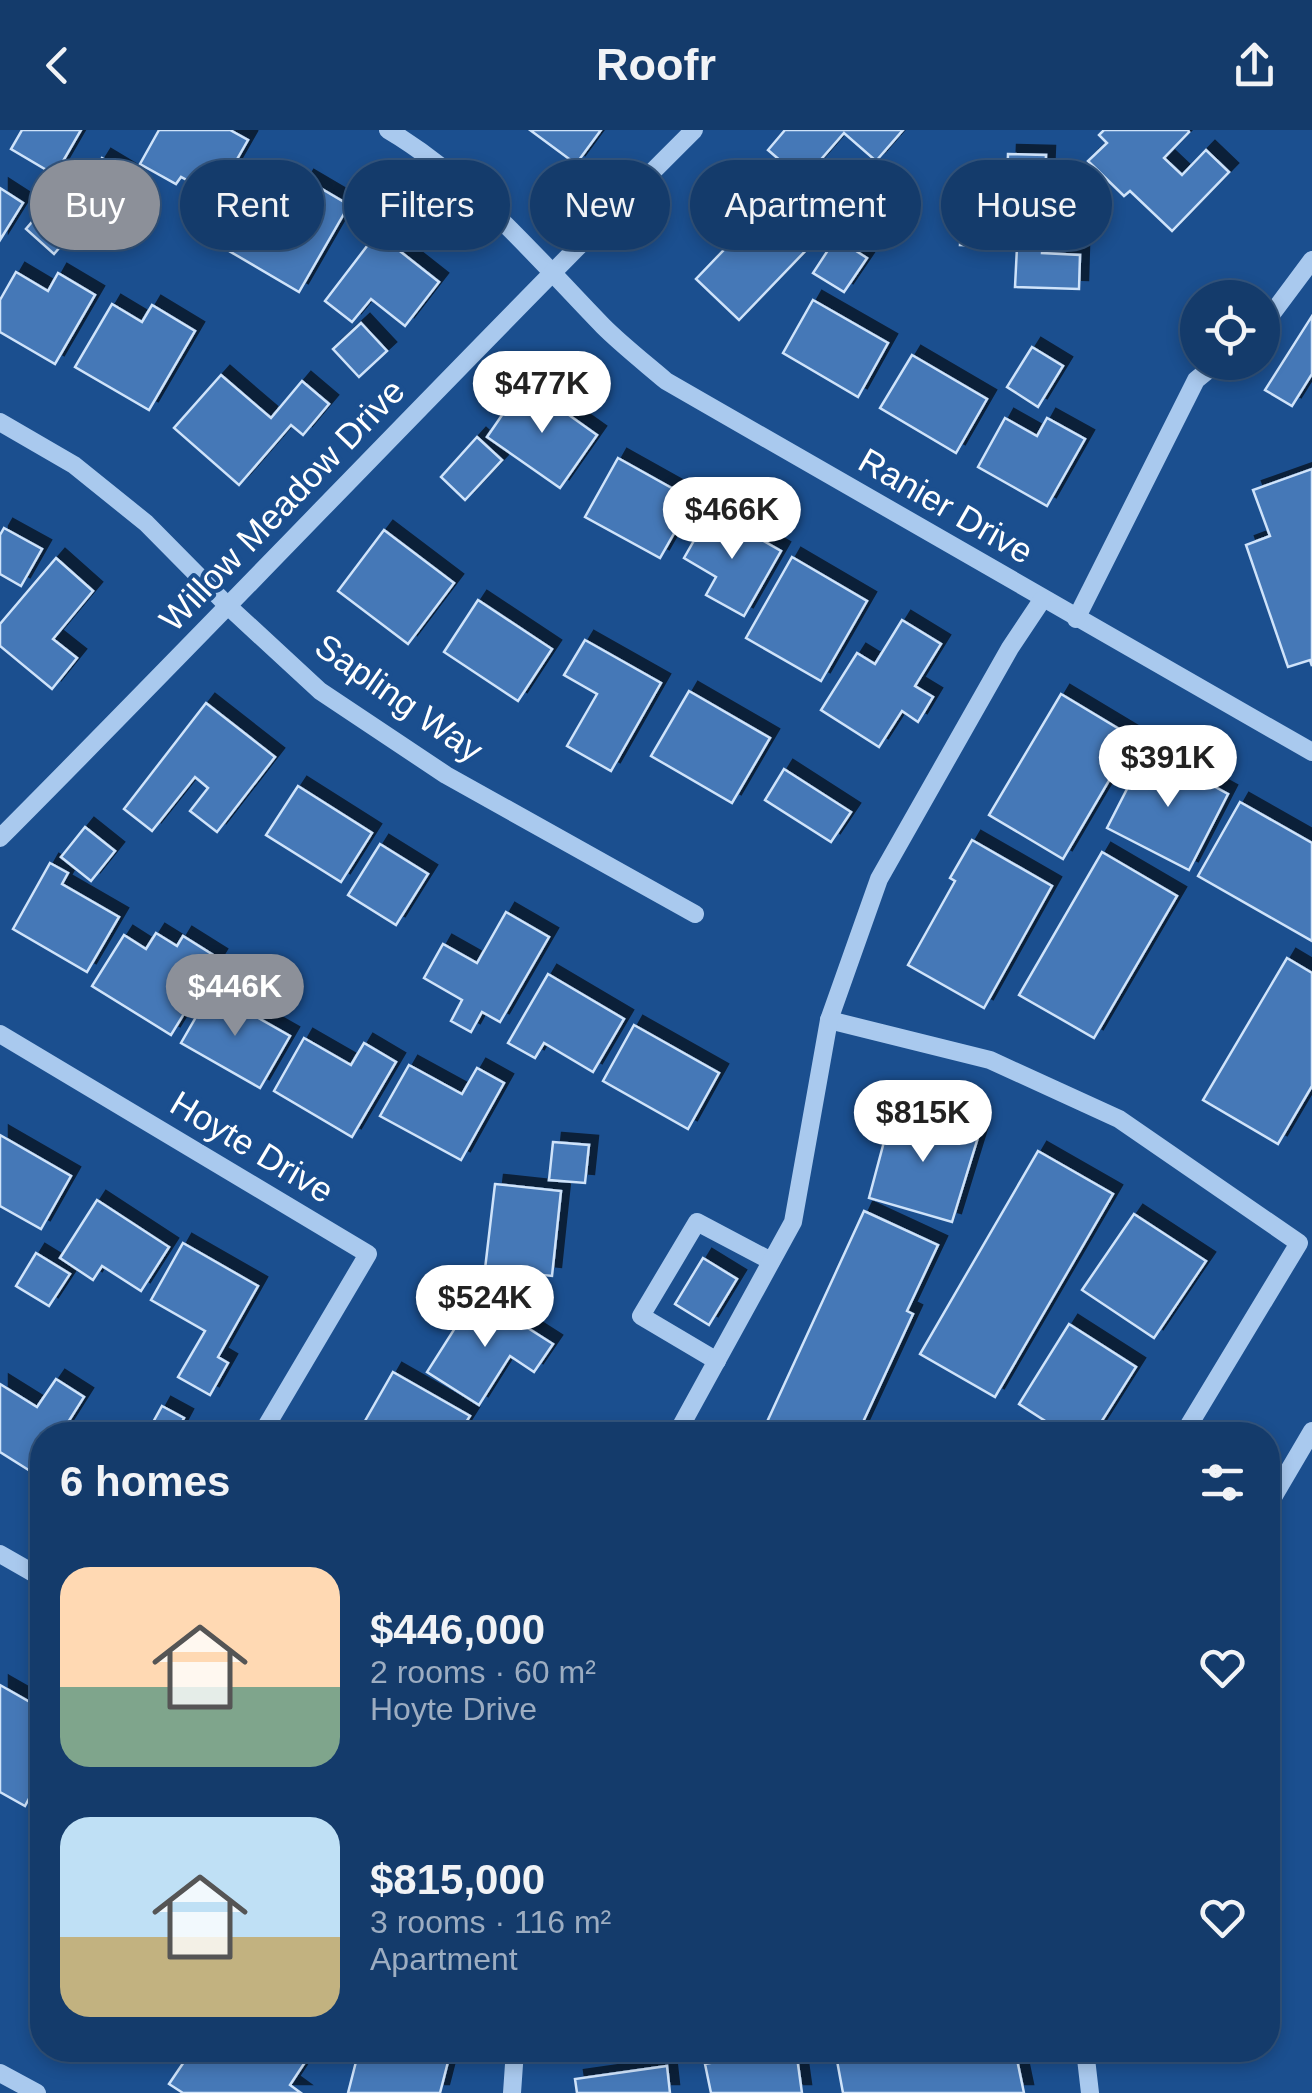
<!DOCTYPE html>
<meta charset="utf-8">
<style>
body{margin:0;font-family:Helvetica,sans-serif;background:#1d4271;color:#f1f3f6;height:100vh;display:flex;flex-direction:column;font-size:38px;white-space:nowrap}
*{box-sizing:border-box;margin:0}
p{font-size:32px;color:#9dadc1}
.icon{flex:none;width:55px;height:55px;fill:none;stroke:currentColor;stroke-width:2;stroke-linecap:round;stroke-linejoin:round}
.map{position:relative;flex:1;overflow:hidden}
.details{position:absolute;left:30px;top:1292px;width:1250px;height:640px;display:flex;flex-direction:column;background:#143b6b;border-radius:40px;box-shadow:0 5px 15px #0003,0 0 0 2px #33557e}
.details>*{flex:none}
.banner{position:absolute;left:30px;top:30px;width:1252px;height:90px;display:flex;gap:20px}
.fabs{position:absolute;left:1180px;top:150px;display:grid;gap:20px}
.fabs a{display:grid;place-items:center;width:100px;height:100px;border-radius:50%;background:#143b6b;box-shadow:0 5px 15px #0003,0 0 0 2px #33557e;font-size:50px}
.price{position:absolute;translate:-50% -85px;padding:0 22px;border-radius:35px;background:#fff;color:#222;font-size:32px;line-height:65px;filter:drop-shadow(0 2px 5px #0008)}
.price::after{content:'';position:absolute;left:50%;top:60px;width:30px;height:22px;margin-left:-15px;background:inherit;clip-path:polygon(0 0,100% 0,50% 100%)}
.price.current{background:#8c9099;color:#fff}
ul{padding:0;list-style:none}
li{display:flex;align-items:center;gap:30px;height:250px;padding:0 30px}
li span{display:grid;place-items:center;flex:none;width:280px;height:200px;border-radius:30px;color:#555}
li>.icon{margin-inline-start:auto}
span .icon{width:120px;height:120px;fill:#fffc;stroke-width:1}
li b{font-size:42px}
h2{display:flex;justify-content:space-between;align-items:center;height:120px;padding:0 30px;font-size:42px}
.pill{padding:0 35px;border-radius:45px;background:#143b6b;box-shadow:0 5px 15px #0003,0 0 0 2px #33557e;font-size:35px;line-height:90px}
.pill.current{background:#8c9099;color:#fff}
header{display:flex;justify-content:space-between;align-items:center;height:130px;padding:0 30px;background:#143b6b;font-size:45px;font-weight:800}
.map>svg:first-child{display:block}
</style>
<header><svg class="icon" aria-label="back" viewBox="0 0 24 24"><path d="M15 5l-7 7 7 7"/></svg>Roofr<svg class="icon" aria-label="share" viewBox="0 0 24 24"><path d="M12 15V3M7 8l5-5 5 5M5 13v7h14v-7"/></svg></header>
<div class="map">
<svg width="1312" height="1963" viewBox="0 0 1312 1963">
<defs>
<filter id="shadow"><feDropShadow dx="9" dy="-9" stdDeviation="0" flood-color="#0009"/></filter>
</defs>
<rect width="100%" height="100%" fill="#1b4f8f"/>
<g fill="#4478b7" stroke="#cfe3fa" stroke-width="2.5" filter="url(#shadow)">
<polygon points="22,0 81,0 55,45 11,19"/>
<polygon points="159,0 230,0 248,10 216,66 181,47 176,54 140,34"/>
<polygon points="530,0 601,0 576,34"/>
<polygon points="785,0 903,0 876,31 844,3 803,50 768,20"/>
<polygon points="1104,0 1188,0 1189,2 1164,28 1182,45 1206,20 1229,42 1172,101 1130,61 1124,66 1088,31 1107,13 1099,5"/>
<polygon points="1008,24 1046,25 1042,123 1080,125 1079,159 1015,157 1017,117 960,115 964,52 1007,54"/>
<polygon points="102,28 135,48 114,80 82,60"/>
<polygon points="305,49 349,75 299,162 224,118 245,83 275,100"/>
<polygon points="747,49 813,113 739,190 696,149 740,103 717,81"/>
<polygon points="0,58 23,73 0,110"/>
<polygon points="49,72 77,97 54,124 26,99"/>
<polygon points="377,103 439,152 405,196 371,169 352,192 325,171"/>
<polygon points="836,108 867,128 844,162 813,143"/>
<polygon points="16,142 48,161 58,143 95,165 55,234 0,202 0,170"/>
<polygon points="813,170 888,213 858,267 783,223"/>
<polygon points="112,174 142,192 152,175 195,201 149,280 75,237"/>
<polygon points="1312,186 1312,244 1292,276 1265,260"/>
<polygon points="361,193 387,221 359,247 333,219"/>
<polygon points="1032,217 1063,236 1038,277 1007,257"/>
<polygon points="912,225 987,269 956,323 880,278"/>
<polygon points="221,245 271,288 302,251 329,274 303,305 291,295 239,355 174,298"/>
<polygon points="524,253 597,305 560,358 487,307"/>
<polygon points="1005,288 1037,306 1047,288 1085,309 1047,376 978,337"/>
<polygon points="477,307 502,330 465,370 441,347"/>
<polygon points="618,328 693,370 660,428 585,387"/>
<polygon points="1312,339 1312,536 1310,530 1288,537 1246,415 1270,406 1253,360"/>
<polygon points="711,381 781,421 744,486 706,465 716,447 684,428"/>
<polygon points="4,398 42,419 21,456 0,444 0,405"/>
<polygon points="384,400 454,453 408,514 338,461"/>
<polygon points="792,427 867,471 821,551 746,508"/>
<polygon points="56,428 93,461 53,509 77,528 52,559 0,516 0,494"/>
<polygon points="478,470 552,519 518,571 444,522"/>
<polygon points="902,490 941,514 915,556 933,567 918,592 902,581 879,617 821,580 857,523 875,534"/>
<polygon points="585,510 661,553 611,641 567,616 597,564 564,545"/>
<polygon points="689,561 770,608 732,673 651,626"/>
<polygon points="1061,564 1134,608 1063,729 989,685"/>
<polygon points="206,573 275,627 217,702 190,681 208,658 195,647 152,701 124,679"/>
<polygon points="1147,620 1228,664 1189,740 1107,698"/>
<polygon points="784,639 851,682 831,712 765,670"/>
<polygon points="298,656 372,703 341,752 266,705"/>
<polygon points="1240,672 1312,713 1312,811 1198,746"/>
<polygon points="85,697 115,721 91,751 61,727"/>
<polygon points="972,710 1052,756 984,878 908,835 955,751 950,748"/>
<polygon points="380,714 428,744 396,795 348,765"/>
<polygon points="1102,722 1177,766 1094,908 1019,865"/>
<polygon points="50,733 68,743 62,754 119,787 87,842 13,799"/>
<polygon points="506,782 549,807 500,892 482,882 471,902 451,891 462,870 424,848 443,814 477,833"/>
<polygon points="156,803 177,816 183,806 218,828 171,905 92,856 124,805 146,819"/>
<polygon points="1287,828 1312,843 1312,956 1278,1014 1203,970"/>
<polygon points="548,844 624,889 593,942 544,913 535,928 508,913"/>
<polygon points="211,861 290,906 260,958 181,913"/>
<polygon points="634,895 719,943 688,999 603,951"/>
<polygon points="304,908 351,935 364,913 396,932 352,1007 274,961"/>
<polygon points="409,935 462,964 477,938 504,953 461,1030 380,986"/>
<polygon points="893,978 979,1004 952,1092 869,1068"/>
<polygon points="0,1005 71,1046 41,1099 0,1076"/>
<polygon points="553,1012 589,1015 585,1053 549,1050"/>
<polygon points="1038,1021 1113,1064 995,1267 920,1224"/>
<polygon points="495,1054 561,1061 552,1146 485,1139"/>
<polygon points="97,1070 169,1117 141,1161 102,1136 93,1150 60,1128"/>
<polygon points="864,1081 938,1115 907,1181 913,1184 857,1305 795,1305 767,1292"/>
<polygon points="1134,1084 1206,1131 1154,1208 1082,1160"/>
<polygon points="183,1113 258,1156 218,1227 228,1233 210,1265 178,1247 205,1201 151,1170"/>
<polygon points="36,1123 70,1144 49,1176 16,1156"/>
<polygon points="703,1128 737,1149 709,1195 675,1174"/>
<polygon points="476,1165 553,1214 534,1242 510,1226 479,1275 427,1242"/>
<polygon points="1069,1194 1136,1237 1093,1305 1067,1305 1019,1274"/>
<polygon points="393,1242 470,1286 458,1305 357,1305"/>
<polygon points="56,1249 84,1267 60,1305 42,1305 42,1332 35,1344 0,1322 0,1254 37,1277"/>
<polygon points="162,1276 184,1288 175,1305 146,1305"/>
<polygon points="0,1555 42,1579 42,1644 25,1676 0,1662"/>
<polygon points="192,1920 313,1920 290,1955 301,1963 183,1963 169,1954"/>
<polygon points="359,1920 451,1920 440,1963 348,1963"/>
<polygon points="776,1920 796,1920 802,1963 711,1963 705,1934"/>
<polygon points="835,1920 1015,1920 1024,1963 843,1963"/>
<polygon points="667,1936 670,1963 577,1963 575,1949"/>
</g>
<g fill="none" stroke-linecap="round" stroke-linejoin="round">
<g stroke="#a9c9ee" stroke-width="18">
<path d="M388 0C471 49 536 127 603 196 622 215 645 233 666 251L1312 622"/>
<polyline points="1262,197 1312,130"/>
<polyline points="0,292 74,335 146,393 229,477 320,561 446,645 695,784"/>
<polyline points="1076,489 1196,250 1218,232"/>
<path d="M0 708C233 474 460 233 694 0"/>
<polyline points="829,890 990,930 1119,989 1299,1113 1183,1305"/>
<polyline points="0,904 368,1124 261,1305"/>
<polyline points="717,1231 641,1186 697,1092 771,1131"/>
<polyline points="676,1305 793,1092 829,890 879,749 1010,518 1042,470"/>
<polyline points="1268,1376 1312,1301"/>
<polyline points="0,1424 42,1448"/>
<polyline points="1085,1920 1090,1963"/>
<polyline points="0,1943 37,1963"/>
<polyline points="512,1963 515,1920"/>
</g>
</g>
<g text-anchor="middle" stroke-width="8" stroke-linejoin="round" paint-order="stroke">
<g font-size="35" fill="#fff" stroke="#1b4f8f">
<text transform="translate(282 375) rotate(-46)" y="12">Willow Meadow Drive</text>
<text transform="translate(946 376) rotate(30)" y="12">Ranier Drive</text>
<text transform="translate(399 568) rotate(35)" y="12">Sapling Way</text>
<text transform="translate(252 1017) rotate(31)" y="12">Hoyte Drive</text>
</g>
</g>
</svg>
<div class="fabs">
<a><svg class="icon" aria-label="locate" viewBox="0 0 24 24"><circle cx="12" cy="12" r="6"/><path d="M12 2v4M12 18v4M2 12h4M18 12h4"/></svg></a>
</div>
<b class="price" style="left:542px;top:306px">$477K</b>
<b class="price" style="left:732px;top:432px">$466K</b>
<b class="price" style="left:1168px;top:680px">$391K</b>
<b class="price current" style="left:235px;top:909px">$446K</b>
<b class="price" style="left:923px;top:1035px">$815K</b>
<b class="price" style="left:485px;top:1220px">$524K</b>
<div class="banner">
<a class="pill current">Buy</a>
<a class="pill">Rent</a>
<a class="pill">Filters</a>
<a class="pill">New</a>
<a class="pill">Apartment</a>
<a class="pill">House</a>
</div>
<section class="details">
<h2>6 homes<svg class="icon" aria-label="filters" viewBox="0 0 24 24"><path d="M4 7h16M4 17h16"/><circle cx="9" cy="7" r="2"/><circle cx="15" cy="17" r="2"/></svg></h2>
<ul>
<li><span style="background:linear-gradient(#ffd9b3 60%,#7fa58c 0)"><svg class="icon" aria-label="home" viewBox="0 0 24 24"><path d="M3 11l9-7 9 7M6 9v11h12V9"/></svg></span><div><b>$446,000</b><p>2 rooms · 60 m²</p><p>Hoyte Drive</p></div><svg class="icon" aria-label="heart" viewBox="0 0 24 24"><path d="M12 20l-8-8c-3-5 5-10 8-4 3-6 11-1 8 4z"/></svg></li>
<li><span style="background:linear-gradient(#bfe0f5 60%,#c2b280 0)"><svg class="icon" aria-label="home" viewBox="0 0 24 24"><path d="M3 11l9-7 9 7M6 9v11h12V9"/></svg></span><div><b>$815,000</b><p>3 rooms · 116 m²</p><p>Apartment</p></div><svg class="icon" aria-label="heart" viewBox="0 0 24 24"><path d="M12 20l-8-8c-3-5 5-10 8-4 3-6 11-1 8 4z"/></svg></li>
</ul>
</section>
</div>
